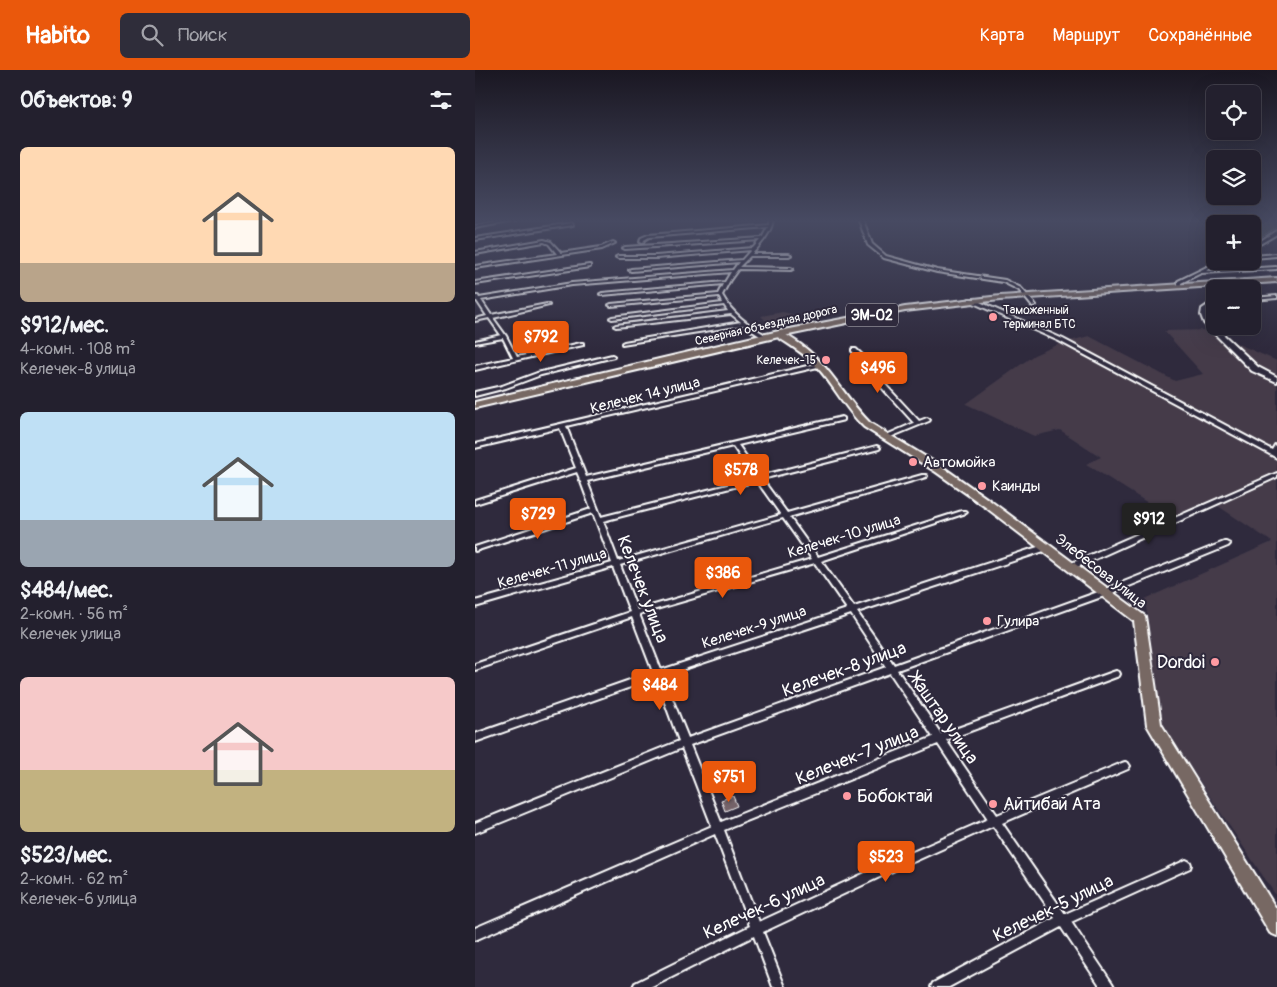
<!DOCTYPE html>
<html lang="ru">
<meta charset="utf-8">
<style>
body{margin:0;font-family:Pangolin,sans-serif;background:#2f2d3a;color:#f1f3f6;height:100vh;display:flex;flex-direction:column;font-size:19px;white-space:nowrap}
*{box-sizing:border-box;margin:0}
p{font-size:16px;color:#a3a3aa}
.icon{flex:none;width:28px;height:28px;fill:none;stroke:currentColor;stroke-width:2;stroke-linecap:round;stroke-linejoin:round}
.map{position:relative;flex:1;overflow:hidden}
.details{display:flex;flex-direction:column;background:#23202e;width:475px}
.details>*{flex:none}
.buttons{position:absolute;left:731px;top:15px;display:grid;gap:10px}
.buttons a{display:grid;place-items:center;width:55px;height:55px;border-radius:8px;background:#23202e;box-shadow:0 5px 20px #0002,0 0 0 1px #403e4a;font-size:25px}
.price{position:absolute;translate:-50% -42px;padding:0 11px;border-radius:5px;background:#ea580c;color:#fff;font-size:16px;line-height:32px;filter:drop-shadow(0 1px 2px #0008)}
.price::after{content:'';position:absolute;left:50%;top:30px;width:15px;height:11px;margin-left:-8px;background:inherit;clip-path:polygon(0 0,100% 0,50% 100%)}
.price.active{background:#222;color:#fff}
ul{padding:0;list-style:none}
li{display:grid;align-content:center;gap:10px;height:265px;padding:0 20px}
li span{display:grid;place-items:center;height:155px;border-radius:8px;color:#555}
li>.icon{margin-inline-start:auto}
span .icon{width:90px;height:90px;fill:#fffc;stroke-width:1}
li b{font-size:21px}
h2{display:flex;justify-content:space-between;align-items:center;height:60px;padding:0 20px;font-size:21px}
header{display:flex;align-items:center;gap:30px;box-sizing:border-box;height:70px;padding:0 25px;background:#ea580c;color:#fff}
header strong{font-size:24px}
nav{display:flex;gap:28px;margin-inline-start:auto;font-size:18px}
.search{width:350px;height:45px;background:#2f2d3a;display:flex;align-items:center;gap:12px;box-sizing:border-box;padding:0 18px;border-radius:8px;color:#a3a3aa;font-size:19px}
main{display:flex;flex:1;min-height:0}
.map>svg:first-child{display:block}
</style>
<header>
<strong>Habito</strong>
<div class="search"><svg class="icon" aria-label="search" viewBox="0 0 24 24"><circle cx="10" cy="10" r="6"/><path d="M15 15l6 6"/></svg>Поиск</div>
<nav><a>Карта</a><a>Маршрут</a><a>Сохранённые</a></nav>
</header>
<main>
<section class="details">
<h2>Объектов: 9<svg class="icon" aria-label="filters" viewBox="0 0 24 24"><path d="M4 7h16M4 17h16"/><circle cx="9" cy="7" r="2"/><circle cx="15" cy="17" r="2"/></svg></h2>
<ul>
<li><span style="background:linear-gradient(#ffd9b3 75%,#b9a48a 0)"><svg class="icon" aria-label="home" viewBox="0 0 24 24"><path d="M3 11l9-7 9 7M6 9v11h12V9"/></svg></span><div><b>$912/мес.</b><p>4-комн. · 108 m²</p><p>Келечек-8 улица</p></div></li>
<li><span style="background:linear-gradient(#bfe0f5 70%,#9aa5b1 0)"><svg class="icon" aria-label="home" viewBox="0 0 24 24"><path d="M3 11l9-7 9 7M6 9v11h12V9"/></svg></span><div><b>$484/мес.</b><p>2-комн. · 56 m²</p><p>Келечек улица</p></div></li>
<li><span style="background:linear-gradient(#f6c9c9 60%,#c2b280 0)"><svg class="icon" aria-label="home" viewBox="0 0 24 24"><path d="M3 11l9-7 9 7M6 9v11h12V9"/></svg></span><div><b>$523/мес.</b><p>2-комн. · 62 m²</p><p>Келечек-6 улица</p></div></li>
</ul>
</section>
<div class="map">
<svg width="802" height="917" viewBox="0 0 802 917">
<rect width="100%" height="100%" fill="#2f2a3d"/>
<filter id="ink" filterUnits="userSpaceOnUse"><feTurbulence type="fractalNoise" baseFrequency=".02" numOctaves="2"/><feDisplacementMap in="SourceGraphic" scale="10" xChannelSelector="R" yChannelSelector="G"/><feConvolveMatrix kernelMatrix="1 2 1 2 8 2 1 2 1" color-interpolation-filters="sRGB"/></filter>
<g filter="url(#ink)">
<g fill="#443b4a">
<polygon points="308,242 317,244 325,251 298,258 286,246"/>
<polygon points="731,260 802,291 802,827 687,655 670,529 797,472 737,432 697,448 611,394 626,387 585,360 559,366 491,334 559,285 587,273 614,266 700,311 728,304 689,261"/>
</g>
<polygon fill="#646d61" stroke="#b2b6b0" points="754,150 802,150 802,157 778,172 778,154 751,154"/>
<polygon fill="#756369" stroke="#fff" points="258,726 262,736 250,741 246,730"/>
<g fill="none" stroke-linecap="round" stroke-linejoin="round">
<g stroke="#fff" stroke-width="4">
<g id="street">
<polygon points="34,150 44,150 0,158 0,156"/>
<path d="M294 150H298C296 163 286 174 277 184H314L316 185 314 186H275L264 197 316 198 318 199 316 200 263 199 255 210 247 225C257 244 274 255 292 266V268H288L268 255 147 274V273L149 272 266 252 256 244 141 257 139 256 141 255 253 241 249 235 137 249 135 248 137 247 247 233 244 226 136 236 134 235 136 234 243 224 248 214 127 225 125 224 127 223 250 212 256 202 97 215 6 230 16 245 72 234 74 235 18 248 31 266 42 287 106 273H108V275L0 300V296L38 288 28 268 0 273V271L26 265 14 248 0 251V249L12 246 2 231H0V226H3L4 228 97 213 258 200 264 192 156 201 154 200 156 199 267 190 276 180 181 188H143L141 187 143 186H181L278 178 285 170 150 179 148 178 150 177 287 168 293 157 174 167 169 170 168 173 165 172 166 168 173 165 294 155Z"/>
<polygon points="384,150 388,150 397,174 411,186 462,200 530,210 546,218 561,235 557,236 544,220 528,212 462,202 409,188 393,175"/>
<polygon points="97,153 98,155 0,170 0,168"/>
<polygon points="801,161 802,161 802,164 778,178 778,176"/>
<polygon points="69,170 76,172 86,183 126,177 138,172 140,173 127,179 0,198 0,196 82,184 74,174 69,172 0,184 0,182"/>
<polygon points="802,184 802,186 778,188 778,186"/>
<polygon points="744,191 750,191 731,201 802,197 802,199 726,203 706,213 706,217 703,216 703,211"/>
<polygon points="114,195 115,195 115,197 0,214 0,212"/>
<polygon points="802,226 802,228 778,230 778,228"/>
<polygon points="494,229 498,229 588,269 797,380 800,375 802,374 802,388 584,271 494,231"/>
<polygon points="377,279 381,279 406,303 407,304 404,308 444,351 452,348 455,350 454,351 413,368 409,368 409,366 439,353 399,309 398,308 401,304 377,281"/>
<polygon points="137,285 139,286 139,287 66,305 31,318 0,326 0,322 27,316 62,303"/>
<path d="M345 293 347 294V296L91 356 111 407 367 347 369 348V350L263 375 285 406 402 376 404 377 405 378 404 379 287 409 312 443 447 405H451L452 406 451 407 314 447 343 487 487 441H491L492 442 491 443 346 491 379 537 566 476H572L573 478 572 480 382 542 419 595 626 521 749 472H751L755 474 753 476 632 525 422 600 466 664 638 602 641 601 644 602 645 604 644 606 471 670 522 745 647 693 650 692 653 693 655 696 653 699 527 753 590 844 707 792 711 790 715 792 716 795 715 798 596 852 637 913 639 917H626L586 857 474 917H456L458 913 580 848 518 756 409 805 288 862 310 917H298L279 866 177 917H158L160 913 275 856 240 764 0 870V858L237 756 207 678 0 763V753L204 671 181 608 0 672V664L178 602 157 547 0 600V594L155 542 138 497 0 537V531L137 493 118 443 0 481V477L116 439 106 412 104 410 105 409 102 402 0 434V430L101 398 85 358 0 378V374ZM258 376 280 408 126 447 112 411ZM282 411 306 445 143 491 128 451ZM308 448 337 489 162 540 145 495ZM340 493 372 539 186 600 164 544ZM376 544 411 597 213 668 188 606ZM415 603 458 667 246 752 215 675ZM463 674 513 749 401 798 284 852 249 760Z"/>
<polygon points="802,403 802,407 598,499 595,499 591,497 592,495"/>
</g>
</g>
<g stroke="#fff" stroke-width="4">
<g id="secondary">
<polygon points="769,210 771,211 774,216 771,219 763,219 768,215 766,212"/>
<polygon points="740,230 740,235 733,240 732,245 734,251 783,297 802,307 802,312 777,301 729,253 726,245 727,239"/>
</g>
</g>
<g stroke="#fff" stroke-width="4">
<path id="primary" d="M301 262C308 262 313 266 319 270 355 293 366 324 395 353L469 398 517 432 670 546 686 654 802 840V866L795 863 672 655 659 551 509 436 461 402 389 357C370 339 359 315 341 296 330 284 315 275 301 266Z"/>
</g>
<g stroke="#fff" stroke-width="4">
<polygon id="highway" points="802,208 802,212 525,230 430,241 304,267 0,338 0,332 304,261 430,237 525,226"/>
</g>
<use href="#street" fill="#2f2a3d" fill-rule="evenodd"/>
<use href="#secondary" fill="#2f2a3d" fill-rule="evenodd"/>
<use href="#primary" fill="#776864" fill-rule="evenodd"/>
<use href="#highway" fill="#776864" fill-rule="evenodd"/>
</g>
</g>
<linearGradient id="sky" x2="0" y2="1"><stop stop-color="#1a1722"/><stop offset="0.54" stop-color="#474a62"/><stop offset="1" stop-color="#474a62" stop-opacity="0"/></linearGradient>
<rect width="802" height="279" fill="url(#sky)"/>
<g fill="#ff9aa2" stroke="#2f2a3d" stroke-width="2">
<circle cx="518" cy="247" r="5"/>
<circle cx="351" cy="290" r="5"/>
<circle cx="438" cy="392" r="5"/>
<circle cx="507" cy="416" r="5"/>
<circle cx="512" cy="551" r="5"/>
<circle cx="740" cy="592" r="5"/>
<circle cx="372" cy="726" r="5"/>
<circle cx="518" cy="734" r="5"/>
</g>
<g text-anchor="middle" stroke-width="4" stroke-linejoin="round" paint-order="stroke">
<g font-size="12" fill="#fff" stroke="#2f2a3d" text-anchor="start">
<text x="528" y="244">Таможенный<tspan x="528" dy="14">терминал БТС</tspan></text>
<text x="341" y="294" text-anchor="end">Келечек-15</text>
</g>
<g font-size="12" fill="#fff" stroke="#2f2a3d">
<text transform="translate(291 255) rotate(-13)" y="4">Северная объездная дорога</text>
</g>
<rect fill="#2f2a3d" stroke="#c1bfc5" stroke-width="1" x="371" y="233.5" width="52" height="23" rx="4"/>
<g font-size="14" font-weight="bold" fill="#fff">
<text x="397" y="250">ЭМ-02</text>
</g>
<g font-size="15" fill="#fff" stroke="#2f2a3d">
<text transform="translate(170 325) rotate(-14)" y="5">Келечек 14 улица</text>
<text transform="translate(369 466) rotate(-17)" y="5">Келечек-10 улица</text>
<text transform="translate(77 498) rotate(-16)" y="5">Келечек-11 улица</text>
<text transform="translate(626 501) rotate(38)" y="5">Элебесова улица</text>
<text transform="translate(279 557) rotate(-18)" y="5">Келечек-9 улица</text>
</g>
<g font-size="15" fill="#fff" stroke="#2f2a3d" text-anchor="start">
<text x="448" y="397">Автомойка</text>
<text x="517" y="421">Каинды</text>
<text x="522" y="556">Гулира</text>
</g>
<g font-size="18" fill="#fff" stroke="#2f2a3d">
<text transform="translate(168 519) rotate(69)" y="6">Келечек улица</text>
<text transform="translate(369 599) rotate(-20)" y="6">Келечек-8 улица</text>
<text transform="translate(469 648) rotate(55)" y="6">Жаштар улица</text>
<text transform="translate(382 685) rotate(-22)" y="6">Келечек-7 улица</text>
<text transform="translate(289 836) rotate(-25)" y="6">Келечек-6 улица</text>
<text transform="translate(578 838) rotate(-26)" y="6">Келечек-5 улица</text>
</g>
<g font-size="18" fill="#fff" stroke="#2f2a3d" text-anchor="start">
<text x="730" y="598" text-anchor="end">Dordoi</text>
<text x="382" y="732">Бобоктай</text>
<text x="528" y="740">Айтибай Ата</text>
</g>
</g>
</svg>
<div class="buttons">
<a><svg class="icon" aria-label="locate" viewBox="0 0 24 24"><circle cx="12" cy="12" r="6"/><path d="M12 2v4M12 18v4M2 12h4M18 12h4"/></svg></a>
<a><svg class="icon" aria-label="layers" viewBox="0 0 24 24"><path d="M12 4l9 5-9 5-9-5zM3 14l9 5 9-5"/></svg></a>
<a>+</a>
<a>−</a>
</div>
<b class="price" style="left:66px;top:293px">$792</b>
<b class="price" style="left:403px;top:324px">$496</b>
<b class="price" style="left:266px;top:426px">$578</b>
<b class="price" style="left:63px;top:470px">$729</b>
<b class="price active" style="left:674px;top:475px">$912</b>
<b class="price" style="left:248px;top:529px">$386</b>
<b class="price" style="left:185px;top:641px">$484</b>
<b class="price" style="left:254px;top:733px">$751</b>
<b class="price" style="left:411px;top:813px">$523</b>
</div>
</main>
